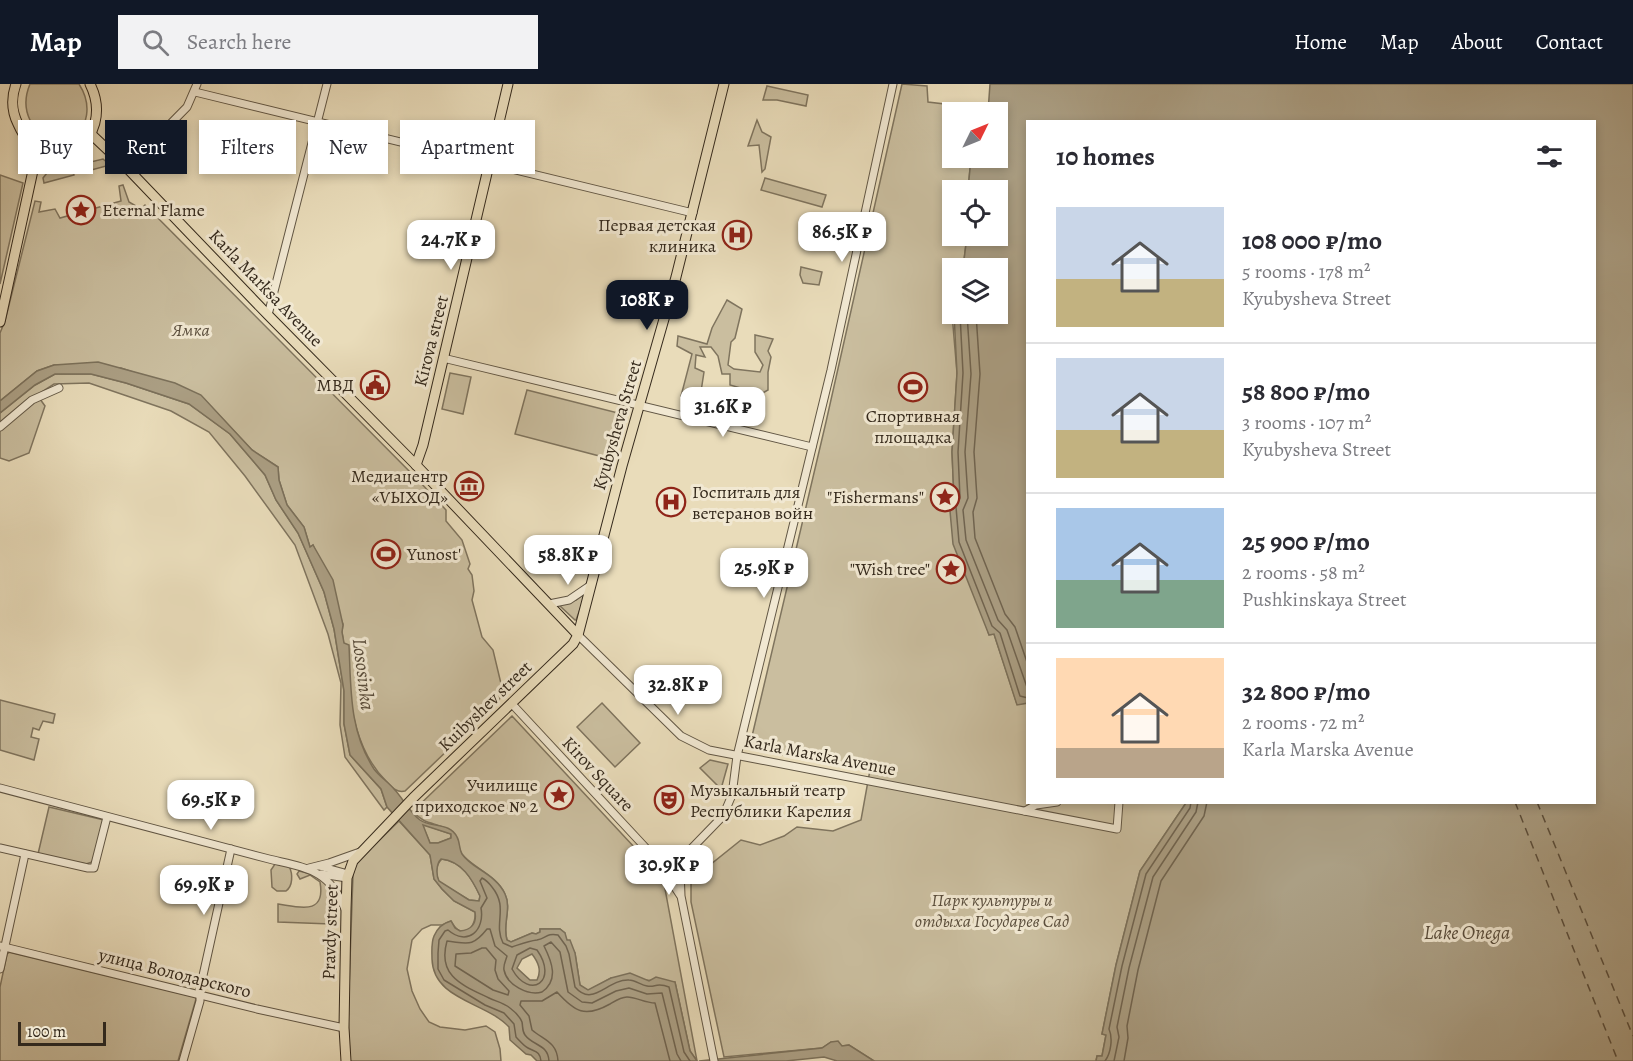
<!DOCTYPE html>
<meta charset="utf-8">
<style>
body{margin:0;font-family:Alegreya,serif;background:#f2f2f3;color:#2b2b33;height:100vh;display:flex;flex-direction:column;font-size:22px;white-space:nowrap}
*{box-sizing:border-box;margin:0}
p{font-size:20px;color:#7c7c81}
.icon{flex:none;width:33px;height:33px;fill:none;stroke:currentColor;stroke-width:2;stroke-linecap:round;stroke-linejoin:round}
.map{position:relative;flex:1;overflow:hidden}
.sheet{position:absolute;left:1026px;top:36px;width:570px;height:684px;display:flex;flex-direction:column;background:#fff;border-radius:0px;box-shadow:0 3px 9px #0003}
.sheet>*{flex:none}
.guide{position:absolute;left:18px;top:36px;width:570px;height:54px;display:flex;gap:12px}
.needle{width:39px;rotate:47deg}
.fabs{position:absolute;left:942px;top:18px;display:grid;gap:12px}
.fabs a{display:grid;place-items:center;width:66px;height:66px;border-radius:0px;background:#fff;box-shadow:0 3px 9px #0003;font-size:30px}
.scale{position:absolute;left:18px;bottom:15px;width:88px;box-sizing:border-box;padding-left:6px;border:3px solid #34291c;border-top:0;font-size:16px;line-height:21px;white-space:nowrap;color:#34291c;-webkit-text-stroke:4px #f1e8d2;paint-order:stroke}
.price{position:absolute;translate:-50% -51px;padding:0 14px;border-radius:12px;background:#fff;color:#222;font-size:20px;line-height:39px;filter:drop-shadow(0 2px 3px #0008)}
.price::after{content:'';position:absolute;left:50%;top:36px;width:18px;height:14px;margin-left:-9px;background:inherit;clip-path:polygon(0 0,100% 0,50% 100%)}
.price.current{background:#111827;color:#fff}
ul{padding:0;list-style:none}
li{display:flex;align-items:center;gap:18px;height:150px;padding:0 30px}
li+li{border-top:2px solid #e1e1e2}
li span{display:grid;place-items:center;flex:none;width:168px;height:120px;border-radius:0px;color:#555}
li>.icon{margin-inline-start:auto}
span .icon{width:72px;height:72px;fill:#fffc;stroke-width:1}
li b{font-size:26px}
h2{display:flex;justify-content:space-between;align-items:center;height:72px;padding:0 30px;font-size:26px}
.chip{padding:0 21px;border-radius:0px;background:#fff;box-shadow:0 3px 9px #0003;font-size:21px;line-height:54px}
.chip.current{background:#111827;color:#fff}
header{display:flex;align-items:center;gap:36px;box-sizing:border-box;height:84px;padding:0 30px;background:#111827;color:#fff}
header strong{font-size:28px}
nav{display:flex;gap:33px;margin-inline-start:auto;font-size:21px}
.search{width:420px;height:54px;background:#f2f2f3;display:flex;align-items:center;gap:15px;box-sizing:border-box;padding:0 21px;border-radius:0px;color:#7c7c81;font-size:22px}
.map>svg:first-child{display:block}
</style>
<header>
<strong>Map</strong>
<div class="search"><svg class="icon" aria-label="search" viewBox="0 0 24 24"><circle cx="10" cy="10" r="6"/><path d="M15 15l6 6"/></svg>Search here</div>
<nav><a>Home</a><a>Map</a><a>About</a><a>Contact</a></nav>
</header>
<div class="map">
<svg width="1633" height="977" viewBox="0 0 1633 977">
<rect width="100%" height="100%" fill="#e9dcba"/>
<filter id="stains"><feTurbulence type="fractalNoise" baseFrequency=".00333" numOctaves="4"/><feColorMatrix values="0 0 0 0 .2 0 0 0 0 .09 0 0 0 0 .02 0 0 0 .5 -.17"/></filter>
<radialGradient id="worn" r=".72"><stop offset=".6" stop-color="#630" stop-opacity="0"/><stop offset="1" stop-color="#630" stop-opacity=".3"/></radialGradient>
<g fill="#cabe9f" stroke="#7f745e" stroke-width="1.5">
<path d="M30 0H79C107 43 54 88 30 36 24 24 25 12 30 0Z"/>
<polygon points="902,0 927,2 928,18 953,21 967,28 952,28 952,74 971,74 968,106 952,106 952,152 967,152 963,184 952,184 952,230 957,289 952,368 954,415 949,416 989,551 994,550 1017,620 1027,619 1028,718 1186,719 1140,787 1116,881 1102,950 1106,951 1102,972 1097,972 1096,977 874,977 849,961 842,962 831,958 822,964 724,973 691,818 691,777 706,784 741,756 760,761 784,752 797,743 833,747 861,736 870,686 749,665 826,338"/>
<polygon points="767,2 808,11 806,22 777,16 763,16"/>
<polygon points="757,36 762,48 771,53 765,85 762,88 759,61 748,62"/>
<polygon points="103,75 110,81 80,89 78,81"/>
<polygon points="72,82 74,91 44,99 43,94 47,89"/>
<polygon points="0,91 23,99 0,200"/>
<polygon points="765,94 826,111 822,123 761,106"/>
<path d="M123 101 129 118 141 125 145 121 420 398 446 426V437L462 456 470 480 468 485 472 491 474 507 472 516 482 553 493 566 503 608 498 618 405 707C396 709 392 703 386 697 347 658 350 599 342 548L343 540 313 461 310 463 304 443 287 421 279 396 278 383 252 366 200 311 121 284 54 281 37 287 0 317V249L5 237 35 117 41 118 39 128 55 125 60 134 121 117 119 102Z"/>
<polygon points="801,183 822,188 819,201 803,199 800,191"/>
<polygon points="727,216 742,225 735,254 731,258 728,281 734,285 760,288 763,281 755,268 755,251 773,255 768,267 771,273 768,288 768,306 761,310 730,301 730,290 722,290 718,272 711,263 700,263 705,273 696,271 695,284 704,288 700,314 681,312 692,270 677,262 678,252 707,260 712,244"/>
<polygon points="450,289 471,293 463,330 442,325"/>
<polygon points="55,290 91,290 126,299 189,320 230,350 265,391 276,416 298,449 324,508 334,545 344,607 344,640 350,671 381,705 387,723 384,726 345,673 340,641 341,599 328,550 295,461 245,392 209,348 171,327 89,299 54,300 37,311 45,322 29,369 9,377 0,374 0,329 35,301"/>
<polygon points="527,306 622,330 611,375 515,350"/>
<polygon points="586,509 576,536 575,536 559,521 576,516"/>
<polygon points="0,616 55,630 53,639 43,637 39,646 33,644 31,653 39,655 34,676 0,666"/>
<polygon points="602,619 640,659 615,683 577,643"/>
<path d="M512 632 663 794 697 977 690 967 675 898 611 894 588 907 580 901 575 869 565 853V849L560 845H540V848L536 850 532 849 511 858 507 856C502 841 512 824 505 810 496 790 469 782 461 769 457 761 459 754 452 748 438 737 425 743 413 727Z"/>
<polygon points="710,676 728,680 721,705 700,684"/>
<polygon points="49,723 104,736 95,773 92,778 86,780 38,770"/>
<path d="M399 737 430 771 434 795 442 805 454 817 475 828C476 838 469 854 457 845 454 843 453 840 451 837L442 841H431L422 845 412 856 407 885 412 907 420 925 429 938 440 943 465 946 486 942 495 948 500 965 501 977H350L348 933 353 791 355 781 361 774Z"/>
<polygon points="422,740 451,750 451,754 438,759 430,759"/>
<path d="M442 775C462 778 472 794 480 812L479 817 469 816 439 798C435 791 436 780 442 775Z"/>
<path d="M275 780 289 782C293 790 293 802 286 807H277L272 803 271 786Z"/>
<path d="M299 787C329 793 338 808 335 836L331 840 278 838V820C299 823 326 832 320 798L310 791 300 795 297 790Z"/>
<polygon points="10,868 195,913 196,915 178,977 0,977 0,903 7,870"/>
</g>
<g fill="#ab9f84" stroke="#7b705a" stroke-width="1.5" fill-rule="evenodd">
<polygon points="990,0 1633,0 1633,977 1096,977 1097,972 1102,972 1106,951 1102,950 1116,881 1140,787 1186,719 1594,718 1594,38 1028,38 1028,619 1017,621 994,550 989,551 953,460 949,416 954,415 952,368 957,289 954,230 998,230 998,184 963,184 967,152 998,152 998,106 968,106 971,74 998,74 998,28 988,28"/>
<path d="M98 278 175 299 201 311 252 366 278 383 279 396 287 421 304 443 310 463 313 461 333 496 343 541 342 548 344 559 349 561C351 604 349 647 374 685 379 692 388 698 394 705 402 713 411 730 420 736 431 744 450 738 457 753 460 758 459 765 462 770 472 785 496 790 505 810 512 825 502 841 507 856L511 858 532 849 536 850 540 848V845H560L565 849 567 856H570L575 869 580 901 588 906 611 894 630 889 649 897 656 893 675 898 690 967 697 977H537L531 971 526 970 510 956 509 943C486 918 433 916 432 875 432 868 431 859 434 852 437 845 443 839 451 837L455 844 460 847C471 846 477 840 475 828L454 817 442 805 434 795 430 771 387 723 381 705 350 671 344 640V607L334 545 324 508 298 449 276 416 265 391 230 350 189 320 126 299 91 290H55L35 301 0 329V317L37 287 54 281ZM423 741 451 750V754L438 759H430ZM441 775C462 777 472 795 480 812L479 817 469 816 439 797C436 791 436 780 441 775ZM532 870C538 878 542 886 537 896H530L517 884 522 875Z"/>
<polygon points="838,957 842,962 849,961 874,977 837,977 824,973 786,977 699,977 822,964 831,958"/>
</g>
<g fill="none" stroke-linecap="round" stroke-linejoin="round">
<g stroke="#706450" stroke-width="1.5">
<polyline points="960,230 963,289 958,368 960,414 956,423 959,458 992,542 1000,549 1020,612 1028,614"/>
<polyline points="967,230 971,290 965,368 968,414 963,426 966,456 998,536 1007,546 1028,606"/>
<polyline points="976,230 980,290 974,368 977,414 973,428 975,454 1005,530 1015,543 1028,581"/>
<polygon points="482,864 486,864 496,876 495,886 498,895 509,907 508,911 493,906 455,882 456,870 471,869"/>
<path d="M530 864 537 866C559 897 530 917 512 885L517 871Z"/>
<path d="M541 977C540 967 535 968 528 964 524 962 519 956 516 953L514 940 504 929 485 921 444 896 438 885V869L439 856 445 847 448 846C468 863 485 846 481 824L487 814 480 797 482 794C486 796 489 799 492 803 509 824 493 839 503 859L512 863C521 860 528 857 537 856 547 854 546 849 558 851L566 862 569 870 575 903C593 924 607 895 629 896 635 896 641 901 647 902 655 904 656 898 669 903L684 968 690 977"/>
<path d="M549 977C548 960 533 962 525 951 522 947 523 943 522 938 520 933 514 927 510 924 504 919 495 917 489 914 462 901 437 892 447 857 467 859 472 864 487 845H490L495 862 507 872C506 876 503 881 504 886 507 901 528 912 542 908 559 896 552 878 544 862L551 858 560 868 568 908 582 918 592 919 616 907 629 904 647 910 662 909 677 970 681 977"/>
<path d="M558 977C557 958 544 956 532 946L529 932 520 921 521 917H542L557 908C575 928 585 934 610 920 615 917 621 913 627 913 636 913 645 919 655 919L670 977"/>
<path d="M1105 977C1111 969 1113 954 1109 945L1122 882 1146 790 1190 724 1191 718"/>
<polyline points="1114,977 1119,953 1117,943 1129,884 1153,793 1196,728 1198,718"/>
<polyline points="1124,977 1128,954 1127,942 1138,886 1161,797 1204,732 1207,718"/>
</g>
<g stroke="#584c3b" stroke-width="1.5" stroke-dasharray="8 6" stroke-linecap="butt">
<polyline points="1515,718 1618,977"/>
<polyline points="1537,718 1633,952"/>
</g>
<g stroke="#615644" stroke-width="9">
<g id="minor">
<polyline points="195,8 693,129"/>
<polyline points="127,84 187,23 197,0"/>
<polyline points="268,231 327,0"/>
<polyline points="443,274 812,363"/>
<polyline points="0,343 32,316 59,304"/>
<polyline points="549,520 569,516 591,501"/>
<polyline points="578,551 681,652 709,666 1117,745 1119,718"/>
<polyline points="512,620 657,776 680,811"/>
<path d="M0 704 269 775C306 784 329 785 345 825"/>
<polyline points="1025,727 1036,721 1057,718"/>
<polyline points="0,764 88,784 94,784 107,733"/>
<polyline points="319,782 348,790"/>
<polyline points="309,784 329,779 360,768"/>
<polyline points="321,790 347,794"/>
<polyline points="0,862 257,925 344,944"/>
<polyline points="0,885 25,770"/>
<polyline points="183,977 200,917 200,905 231,765"/>
<polyline points="714,977 681,812 680,784 683,776 690,766 723,732 732,711 737,672 831,286 893,0"/>
</g>
</g>
<g stroke="#34291c" stroke-width="11">
<g id="major">
<path d="M16 0C11 14 11 26 18 40 48 108 118 56 90 0"/>
<polyline points="92,51 127,84 268,231 416,381 578,551"/>
<polyline points="0,238 37,68"/>
<polyline points="416,381 423,361 508,0"/>
<polyline points="346,977 344,944 346,826 347,794 353,777 413,714 573,560 578,551 622,382 676,193 724,0"/>
</g>
</g>
<use href="#minor" stroke="#f1e8d2" stroke-width="7"/>
<use href="#major" stroke="#e9dcba" stroke-width="9"/>
</g>
<defs>
<g id="sight-ring" transform="scale(1.5)"><circle r="9.5" fill="#f1e8d2" stroke="#8f2418" stroke-width="1.5"/><path d="M0-6L1.8-2.2L6-1.7L2.9 1.2L3.7 5.4L0 3.3L-3.7 5.4L-2.9 1.2L-6-1.7L-1.8-2.2Z" fill="#8f2418"/></g>
<g id="hospital-ring" transform="scale(1.5)"><circle r="9.5" fill="#f1e8d2" stroke="#8f2418" stroke-width="1.5"/><path d="M-5-5h3v3.5h4V-5h3V5h-3V1.5h-4V5h-3Z" fill="#8f2418"/></g>
<g id="civic-ring" transform="scale(1.5)"><circle r="9.5" fill="#f1e8d2" stroke="#8f2418" stroke-width="1.5"/><path d="M-.6-6.5H3V-4.5H.6V-3L4-1V1h2V6H-6V1h2V-1L-.6-3ZM-1.2 2.5V6h2.4V2.5Z" fill="#8f2418"/></g>
<g id="stadium-ring" transform="scale(1.5)"><circle r="9.5" fill="#f1e8d2" stroke="#8f2418" stroke-width="1.5"/><path d="M0-5a6.5 5 0 1 0 0 10a6.5 5 0 1 0 0-10ZM-3.5-1.8h7v3.6h-7Z" fill="#8f2418"/></g>
<g id="museum-ring" transform="scale(1.5)"><circle r="9.5" fill="#f1e8d2" stroke="#8f2418" stroke-width="1.5"/><path d="M0-6L6-3V-2H-6V-3ZM-5-1h2V3h-2ZM-1-1h2V3h-2ZM3-1h2V3H3ZM-6 4H6V6H-6Z" fill="#8f2418"/></g>
<g id="theatre-ring" transform="scale(1.5)"><circle r="9.5" fill="#f1e8d2" stroke="#8f2418" stroke-width="1.5"/><path d="M-5-5.5Q0-4 5-5.5V0Q5 5 0 6Q-5 5-5 0ZM-3.3-2.5H-1v1.5H-3.3ZM1-2.5H3.3v1.5H1ZM-2.8 1Q0 5.5 2.8 1Z" fill="#8f2418"/></g>
</defs>
<g fill-rule="evenodd">
<use href="#sight-ring" x="81" y="126"/>
<use href="#hospital-ring" x="737" y="151"/>
<use href="#civic-ring" x="375" y="301"/>
<use href="#stadium-ring" x="913" y="303"/>
<use href="#museum-ring" x="469" y="402"/>
<use href="#sight-ring" x="945" y="413"/>
<use href="#hospital-ring" x="671" y="418"/>
<use href="#stadium-ring" x="386" y="470"/>
<use href="#sight-ring" x="951" y="485"/>
<use href="#sight-ring" x="559" y="711"/>
<use href="#theatre-ring" x="669" y="716"/>
</g>
<g text-anchor="middle" stroke-width="6" stroke-linejoin="round" paint-order="stroke">
<g font-size="18" fill="#34291c" stroke="#f1e8d2" text-anchor="end">
<text x="102" y="132" text-anchor="start">Eternal Flame</text>
<text x="716" y="147">Первая детская<tspan x="716" dy="21">клиника</tspan></text>
<text x="354" y="307">МВД</text>
<text x="913" y="338" text-anchor="middle">Спортивная<tspan x="913" dy="21">площадка</tspan></text>
<text x="448" y="398">Медиацентр<tspan x="448" dy="21">«ѴЫХОД»</tspan></text>
<text x="692" y="414" text-anchor="start">Госпиталь для<tspan x="692" dy="21">ветеранов войн</tspan></text>
<text x="924" y="419">"Fishermans"</text>
<text x="407" y="476" text-anchor="start">Yunost'</text>
<text x="930" y="491">"Wish tree"</text>
<text x="538" y="707">Училище<tspan x="538" dy="21">приходское № 2</tspan></text>
<text x="690" y="712" text-anchor="start">Музыкальный театр<tspan x="690" dy="21">Республики Карелия</tspan></text>
</g>
<g font-size="18" fill="#34291c" stroke="#f1e8d2">
<text transform="translate(266 204) rotate(46)" y="6">Karla Marksa Avenue</text>
<text transform="translate(431 257) rotate(-76)" y="6">Kirova street</text>
<text transform="translate(617 341) rotate(-74)" y="6">Kyubysheva Street</text>
<text transform="translate(485 622) rotate(-44)" y="6">Kuibyshev street</text>
<text transform="translate(820 671) rotate(11)" y="6">Karla Marska Avenue</text>
<text transform="translate(598 690) rotate(47)" y="6">Kirov Square</text>
<text transform="translate(330 848) rotate(-88)" y="6">Pravdy street</text>
<text transform="translate(175 889) rotate(14)" y="6">улица Володарского</text>
</g>
<g font-size="18" font-style="italic" fill="#5a4e3d" stroke="#f1e8d2">
<text x="191" y="252">Ямка</text>
<text x="992" y="822">Парк культуры и<tspan x="992" dy="21">отдыха Государев Сад</tspan></text>
</g>
<g font-size="20" font-style="italic" fill="#584c3b" stroke="#f1e8d2">
<text transform="translate(364 590) rotate(83)" y="7">Lososinka</text>
<text x="1467" y="855">Lake Onega</text>
</g>
</g>
<rect width="100%" height="100%" filter="url(#stains)"/>
<rect width="100%" height="100%" fill="url(#worn)"/>
</svg>
<div class="fabs">
<a><svg class="needle" viewBox="-14 -14 28 28"><path d="M0-13l5 13h-10z" fill="#e53935"/><path d="M0 13l5-13h-10z" fill="#7c7c81"/></svg></a>
<a><svg class="icon" aria-label="locate" viewBox="0 0 24 24"><circle cx="12" cy="12" r="6"/><path d="M12 2v4M12 18v4M2 12h4M18 12h4"/></svg></a>
<a><svg class="icon" aria-label="layers" viewBox="0 0 24 24"><path d="M12 4l9 5-9 5-9-5zM3 14l9 5 9-5"/></svg></a>
</div>
<div class="scale">100 m</div>
<b class="price" style="left:842px;top:179px">86.5K ₽</b>
<b class="price" style="left:451px;top:187px">24.7K ₽</b>
<b class="price current" style="left:647px;top:247px">108K ₽</b>
<b class="price" style="left:723px;top:354px">31.6K ₽</b>
<b class="price" style="left:568px;top:502px">58.8K ₽</b>
<b class="price" style="left:764px;top:515px">25.9K ₽</b>
<b class="price" style="left:678px;top:632px">32.8K ₽</b>
<b class="price" style="left:211px;top:747px">69.5K ₽</b>
<b class="price" style="left:669px;top:812px">30.9K ₽</b>
<b class="price" style="left:204px;top:832px">69.9K ₽</b>
<div class="guide">
<a class="chip">Buy</a>
<a class="chip current">Rent</a>
<a class="chip">Filters</a>
<a class="chip">New</a>
<a class="chip">Apartment</a>
</div>
<section class="sheet">
<h2>10 homes<svg class="icon" aria-label="filters" viewBox="0 0 24 24"><path d="M4 7h16M4 17h16"/><circle cx="9" cy="7" r="2"/><circle cx="15" cy="17" r="2"/></svg></h2>
<ul>
<li><span style="background:linear-gradient(#c9d6e8 60%,#c2b280 0)"><svg class="icon" aria-label="home" viewBox="0 0 24 24"><path d="M3 11l9-7 9 7M6 9v11h12V9"/></svg></span><div><b>108 000 ₽/mo</b><p>5 rooms · 178 m²</p><p>Kyubysheva Street</p></div></li>
<li><span style="background:linear-gradient(#c9d6e8 60%,#c2b280 0)"><svg class="icon" aria-label="home" viewBox="0 0 24 24"><path d="M3 11l9-7 9 7M6 9v11h12V9"/></svg></span><div><b>58 800 ₽/mo</b><p>3 rooms · 107 m²</p><p>Kyubysheva Street</p></div></li>
<li><span style="background:linear-gradient(#a9c7e8 60%,#7fa58c 0)"><svg class="icon" aria-label="home" viewBox="0 0 24 24"><path d="M3 11l9-7 9 7M6 9v11h12V9"/></svg></span><div><b>25 900 ₽/mo</b><p>2 rooms · 58 m²</p><p>Pushkinskaya Street</p></div></li>
<li><span style="background:linear-gradient(#ffd9b3 75%,#b9a48a 0)"><svg class="icon" aria-label="home" viewBox="0 0 24 24"><path d="M3 11l9-7 9 7M6 9v11h12V9"/></svg></span><div><b>32 800 ₽/mo</b><p>2 rooms · 72 m²</p><p>Karla Marska Avenue</p></div></li>
</ul>
</section>
</div>
